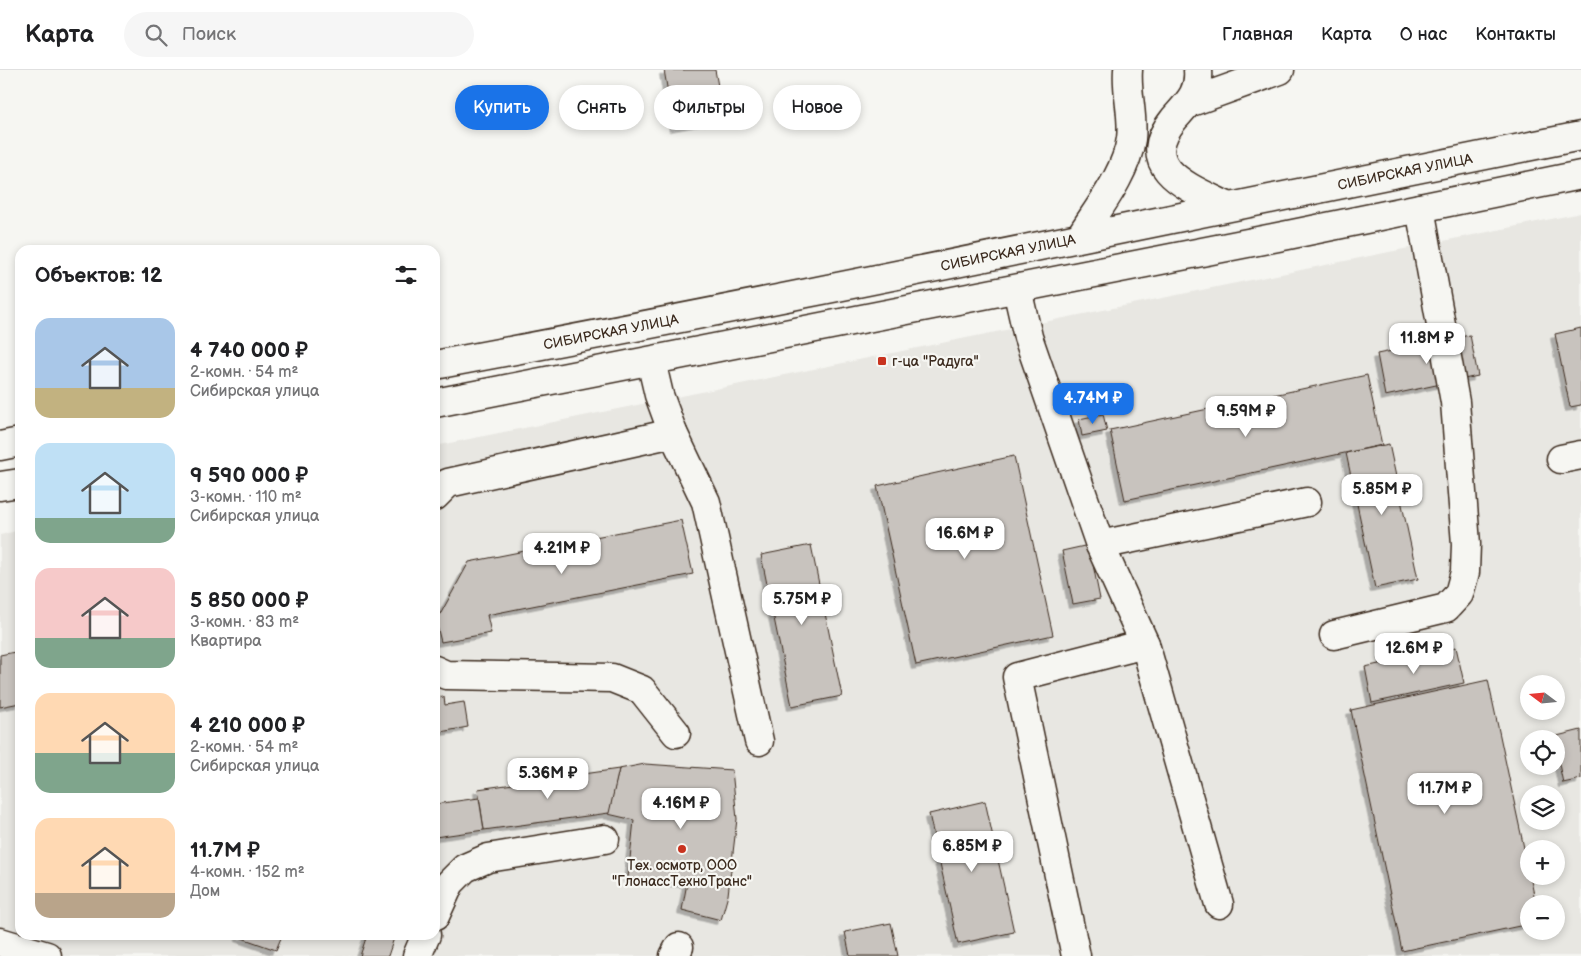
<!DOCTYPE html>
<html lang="ru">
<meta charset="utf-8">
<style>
body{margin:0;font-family:"Balsamiq Sans",sans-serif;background:#f6f6f6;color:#202124;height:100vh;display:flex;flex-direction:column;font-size:19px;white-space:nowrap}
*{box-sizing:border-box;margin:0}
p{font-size:16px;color:#757577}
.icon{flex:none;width:28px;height:28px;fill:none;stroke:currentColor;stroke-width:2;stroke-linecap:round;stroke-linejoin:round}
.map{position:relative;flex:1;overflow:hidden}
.drawer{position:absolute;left:15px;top:175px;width:425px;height:695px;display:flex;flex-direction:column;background:#fff;border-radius:15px;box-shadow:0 2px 8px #0003}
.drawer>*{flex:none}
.top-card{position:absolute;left:455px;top:15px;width:475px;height:45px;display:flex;gap:10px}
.needle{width:32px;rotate:286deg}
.tools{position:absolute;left:1520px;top:605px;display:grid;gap:10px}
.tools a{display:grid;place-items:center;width:45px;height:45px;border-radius:50%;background:#fff;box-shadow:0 2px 8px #0003;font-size:25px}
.price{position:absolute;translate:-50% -42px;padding:0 11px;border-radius:10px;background:#fff;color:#222;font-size:16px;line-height:32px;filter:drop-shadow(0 1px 2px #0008)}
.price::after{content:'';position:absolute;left:50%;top:30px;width:15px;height:11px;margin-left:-8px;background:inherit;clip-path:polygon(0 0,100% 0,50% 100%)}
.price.active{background:#1a73e8;color:#fff}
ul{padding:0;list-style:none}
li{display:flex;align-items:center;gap:15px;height:125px;padding:0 20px}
li span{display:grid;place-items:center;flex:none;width:140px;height:100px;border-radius:15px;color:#555}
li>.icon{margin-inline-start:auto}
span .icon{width:60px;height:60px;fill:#fffc;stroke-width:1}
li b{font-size:21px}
h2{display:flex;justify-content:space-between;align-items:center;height:60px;padding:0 20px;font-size:21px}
.pill{padding:0 18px;border-radius:22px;background:#fff;box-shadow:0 2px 8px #0003;font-size:18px;line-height:45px}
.pill.active{background:#1a73e8;color:#fff}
header{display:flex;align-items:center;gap:30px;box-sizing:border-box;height:70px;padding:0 25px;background:#fff;border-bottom:1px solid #e0e0e0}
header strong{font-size:24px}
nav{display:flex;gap:28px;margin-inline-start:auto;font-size:18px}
.search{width:350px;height:45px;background:#f6f6f6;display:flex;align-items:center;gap:12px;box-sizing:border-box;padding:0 18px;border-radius:28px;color:#757577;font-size:19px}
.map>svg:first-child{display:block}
</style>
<header>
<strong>Карта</strong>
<div class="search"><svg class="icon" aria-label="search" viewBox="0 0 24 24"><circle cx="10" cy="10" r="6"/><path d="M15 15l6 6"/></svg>Поиск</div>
<nav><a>Главная</a><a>Карта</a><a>О нас</a><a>Контакты</a></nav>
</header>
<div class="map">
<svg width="1581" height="886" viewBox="0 0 1581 886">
<defs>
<filter id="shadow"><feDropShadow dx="-4.5" dy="4.5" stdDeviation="0" flood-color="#0004"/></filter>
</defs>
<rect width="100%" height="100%" fill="#f6f6f2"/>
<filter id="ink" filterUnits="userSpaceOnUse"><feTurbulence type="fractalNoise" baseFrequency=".02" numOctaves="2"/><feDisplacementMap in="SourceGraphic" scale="10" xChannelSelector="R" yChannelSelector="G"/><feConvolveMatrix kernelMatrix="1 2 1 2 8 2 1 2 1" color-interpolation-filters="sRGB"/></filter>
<g filter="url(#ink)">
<path fill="#e8e7e2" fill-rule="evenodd" d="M1581 143V886H0V465L20 460V865H435V376ZM1529 614H1556V641H1529ZM1529 669H1556V696H1529ZM1529 724H1556V751H1529ZM1529 779H1556V806H1529ZM1529 834H1556V861H1529Z"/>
<g fill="#c8c3be" stroke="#3b2a1e" filter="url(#shadow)">
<polygon points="664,0 715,0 724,48 674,57"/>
<polygon points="1581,258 1581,335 1570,337 1555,264"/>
<polygon points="1470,265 1478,306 1385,326 1377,284"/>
<polygon points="1367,305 1382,375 1125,430 1110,360"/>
<polygon points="1103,344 1107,361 1082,366 1079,349"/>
<polygon points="1389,374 1418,509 1375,518 1346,383"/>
<polygon points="1014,386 1053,565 916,595 877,416"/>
<polygon points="681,450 693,504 487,545 491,563 441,572 436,552 469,492"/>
<polygon points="811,475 842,626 792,636 761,485"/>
<polygon points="1089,475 1100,529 1073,534 1062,481"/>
<polygon points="1456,577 1464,613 1372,633 1365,597"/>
<polygon points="20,581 20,633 0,637 0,585"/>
<polygon points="1488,610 1536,834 1529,834 1529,854 1402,881 1351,640"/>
<polygon points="444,627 445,635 464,632 468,657 435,663 435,628"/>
<polygon points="1581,660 1581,709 1563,713 1556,680 1556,669 1553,667"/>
<polygon points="645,694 732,700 737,749 728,825 721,850 682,840 687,813 628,808 634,750 608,744 619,699"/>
<polygon points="619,699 609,743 484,760 478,719"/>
<polygon points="479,728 484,760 435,767 435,734"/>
<polygon points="985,731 1014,862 958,874 929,744"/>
<polygon points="891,853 898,886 850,886 845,862"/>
<polygon points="239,865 272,865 281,868 276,880 239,867"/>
<polygon points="367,865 395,865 388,886 360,886"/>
</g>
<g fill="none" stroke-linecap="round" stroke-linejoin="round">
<g stroke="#3b2a1e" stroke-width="31">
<g id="minor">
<path d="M1198 0C1200 23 1188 33 1174 49 1134 98 1190 118 1227 136"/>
<polyline points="1191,32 1280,0"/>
<path d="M1080 167C1098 138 1126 104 1131 69 1134 46 1126 23 1128 0"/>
<polyline points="1017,219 1028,267 1100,475 1307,432"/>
<polyline points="651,291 659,325 673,363 706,432 759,671"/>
<polyline points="1561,389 1581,385"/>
<polyline points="435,426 448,413 673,363"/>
<polyline points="1100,475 1145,574 1219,834"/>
<polyline points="1334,565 1446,538 1459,524 1465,502 1466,474 1455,332 1420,138"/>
<polyline points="435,600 446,605 612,608 642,620 676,663"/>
<polyline points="435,846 450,813 465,798 488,788 605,769"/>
<polyline points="0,872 47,886"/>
<polyline points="417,886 426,865"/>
<polyline points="674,886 679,877"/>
<polyline points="1076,886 1017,607 1145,574"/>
</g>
</g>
<g stroke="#3b2a1e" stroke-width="31">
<g id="major">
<path id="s1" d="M435 295C818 224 1199 142 1581 66"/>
<polyline points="435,333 1288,165 1581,105"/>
<polyline points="0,376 20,372"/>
<polyline points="0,416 20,413"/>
</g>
</g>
<use href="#minor" stroke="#f6f6f2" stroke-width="28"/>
<use href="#major" stroke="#f6f6f2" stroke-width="28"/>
</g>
</g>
<g fill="#c8321e" stroke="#f6f6f2" stroke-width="2">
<rect x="877" y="286" width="10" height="10" rx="2.5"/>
<circle cx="682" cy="779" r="5"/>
</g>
<g text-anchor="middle" stroke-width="4.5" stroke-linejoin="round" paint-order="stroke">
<g font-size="14" fill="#3b2a1e" stroke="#f6f6f2">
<text dy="5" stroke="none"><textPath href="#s1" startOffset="989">СИБИРСКАЯ УЛИЦА</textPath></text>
<text dy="5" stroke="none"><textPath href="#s1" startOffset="584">СИБИРСКАЯ УЛИЦА</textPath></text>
<text dy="5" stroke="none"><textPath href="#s1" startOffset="179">СИБИРСКАЯ УЛИЦА</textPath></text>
</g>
<g font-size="14" fill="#3b2a1e" stroke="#f6f6f2" text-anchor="start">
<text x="892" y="296">г-ца "Радуга"</text>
<text x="682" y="800" text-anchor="middle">Тех. осмотр, ООО<tspan x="682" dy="16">"ГлонассТехноТранс"</tspan></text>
</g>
</g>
</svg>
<div class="tools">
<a><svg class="needle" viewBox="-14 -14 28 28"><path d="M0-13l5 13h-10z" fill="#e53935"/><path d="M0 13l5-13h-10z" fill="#757577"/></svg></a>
<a><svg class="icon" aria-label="locate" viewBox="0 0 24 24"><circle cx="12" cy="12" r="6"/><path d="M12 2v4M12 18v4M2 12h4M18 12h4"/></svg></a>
<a><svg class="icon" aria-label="layers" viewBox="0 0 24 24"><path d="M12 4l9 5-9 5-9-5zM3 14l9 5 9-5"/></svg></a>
<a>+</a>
<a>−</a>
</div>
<b class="price" style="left:1427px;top:295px">11.8M ₽</b>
<b class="price active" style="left:1093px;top:355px">4.74M ₽</b>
<b class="price" style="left:1246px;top:368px">9.59M ₽</b>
<b class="price" style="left:1382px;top:446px">5.85M ₽</b>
<b class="price" style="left:965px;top:490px">16.6M ₽</b>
<b class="price" style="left:562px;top:505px">4.21M ₽</b>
<b class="price" style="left:802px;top:556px">5.75M ₽</b>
<b class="price" style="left:1414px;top:605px">12.6M ₽</b>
<b class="price" style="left:548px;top:730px">5.36M ₽</b>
<b class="price" style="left:1445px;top:745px">11.7M ₽</b>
<b class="price" style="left:681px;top:760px">4.16M ₽</b>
<b class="price" style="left:972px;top:803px">6.85M ₽</b>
<div class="top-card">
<a class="pill active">Купить</a>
<a class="pill">Снять</a>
<a class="pill">Фильтры</a>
<a class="pill">Новое</a>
</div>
<section class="drawer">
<h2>Объектов: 12<svg class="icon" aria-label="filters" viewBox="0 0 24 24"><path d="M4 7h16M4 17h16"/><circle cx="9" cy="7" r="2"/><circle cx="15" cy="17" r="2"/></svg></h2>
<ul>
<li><span style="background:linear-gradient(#a9c7e8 70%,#c2b280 0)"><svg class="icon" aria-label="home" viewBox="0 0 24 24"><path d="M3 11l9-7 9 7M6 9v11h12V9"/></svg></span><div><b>4 740 000 ₽</b><p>2-комн. · 54 m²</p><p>Сибирская улица</p></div></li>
<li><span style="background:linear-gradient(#bfe0f5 75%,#7fa58c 0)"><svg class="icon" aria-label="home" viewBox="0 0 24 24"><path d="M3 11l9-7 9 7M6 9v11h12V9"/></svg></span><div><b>9 590 000 ₽</b><p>3-комн. · 110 m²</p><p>Сибирская улица</p></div></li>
<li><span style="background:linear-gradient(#f6c9c9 70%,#7fa58c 0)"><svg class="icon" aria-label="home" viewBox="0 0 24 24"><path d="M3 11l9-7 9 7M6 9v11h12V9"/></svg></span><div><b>5 850 000 ₽</b><p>3-комн. · 83 m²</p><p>Квартира</p></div></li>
<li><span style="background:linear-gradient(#ffd9b3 60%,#7fa58c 0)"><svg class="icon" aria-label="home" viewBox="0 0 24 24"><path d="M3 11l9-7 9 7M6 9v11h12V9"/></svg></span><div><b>4 210 000 ₽</b><p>2-комн. · 54 m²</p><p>Сибирская улица</p></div></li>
<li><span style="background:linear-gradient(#ffd9b3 75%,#b9a48a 0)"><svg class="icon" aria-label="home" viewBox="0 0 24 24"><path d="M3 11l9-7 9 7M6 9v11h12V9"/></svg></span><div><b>11.7M ₽</b><p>4-комн. · 152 m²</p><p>Дом</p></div></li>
</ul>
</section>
</div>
